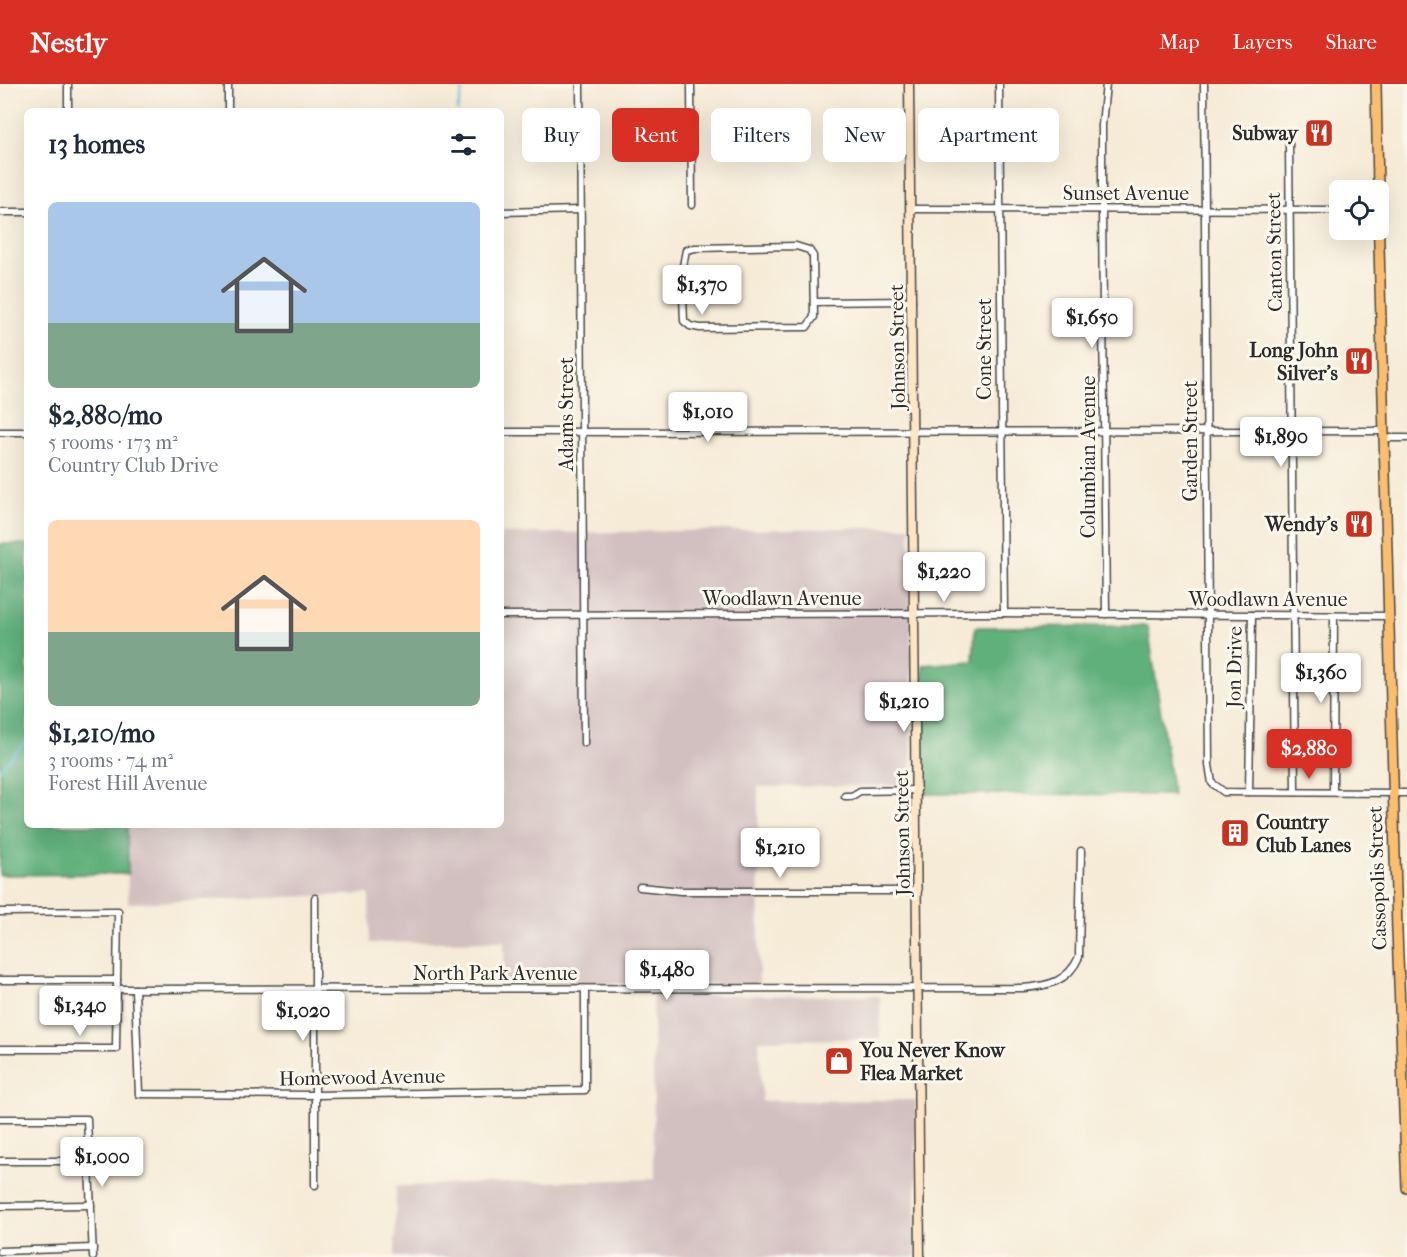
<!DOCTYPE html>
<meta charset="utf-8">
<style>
body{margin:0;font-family:"IM FELL French Canon",serif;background:#f6f6f7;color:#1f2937;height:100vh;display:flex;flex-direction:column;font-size:22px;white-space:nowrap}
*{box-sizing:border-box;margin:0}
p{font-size:20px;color:#747a83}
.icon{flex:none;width:33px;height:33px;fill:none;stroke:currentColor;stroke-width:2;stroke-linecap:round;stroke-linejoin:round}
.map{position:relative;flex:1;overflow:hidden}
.sheet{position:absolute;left:24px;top:24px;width:480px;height:720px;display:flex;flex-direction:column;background:#fff;border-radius:9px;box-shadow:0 6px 24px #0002}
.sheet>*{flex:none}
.hud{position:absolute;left:522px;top:24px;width:570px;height:54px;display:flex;gap:12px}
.fabs{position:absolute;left:1329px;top:96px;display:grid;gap:12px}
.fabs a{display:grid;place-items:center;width:60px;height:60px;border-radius:9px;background:#fff;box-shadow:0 6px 24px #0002;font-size:30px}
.price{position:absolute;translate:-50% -51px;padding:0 14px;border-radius:6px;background:#fff;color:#222;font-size:20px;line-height:39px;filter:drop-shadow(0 2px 3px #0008)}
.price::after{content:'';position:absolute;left:50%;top:36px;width:18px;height:14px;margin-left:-9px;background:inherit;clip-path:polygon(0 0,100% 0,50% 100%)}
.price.on{background:#d93025;color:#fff}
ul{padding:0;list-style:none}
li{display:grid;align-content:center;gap:12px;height:318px;padding:0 24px}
li span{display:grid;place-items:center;height:186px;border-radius:9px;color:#555}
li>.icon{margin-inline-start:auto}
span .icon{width:108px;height:108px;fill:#fffc;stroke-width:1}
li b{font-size:26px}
h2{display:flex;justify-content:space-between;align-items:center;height:72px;padding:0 24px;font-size:26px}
.pill{padding:0 21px;border-radius:9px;background:#fff;box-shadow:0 6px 24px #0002;font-size:21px;line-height:54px}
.pill.on{background:#d93025;color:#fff}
header{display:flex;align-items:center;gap:36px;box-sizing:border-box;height:84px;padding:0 30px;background:#d93025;color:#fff}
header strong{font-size:28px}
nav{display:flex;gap:33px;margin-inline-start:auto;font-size:21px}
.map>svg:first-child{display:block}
</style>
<header>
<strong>Nestly</strong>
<nav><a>Map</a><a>Layers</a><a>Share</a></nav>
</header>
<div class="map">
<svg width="1407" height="1173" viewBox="0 0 1407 1173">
<rect width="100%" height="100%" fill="#fbf7ec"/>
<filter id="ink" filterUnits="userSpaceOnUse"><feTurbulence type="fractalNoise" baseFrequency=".0167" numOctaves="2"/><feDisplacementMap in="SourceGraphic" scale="12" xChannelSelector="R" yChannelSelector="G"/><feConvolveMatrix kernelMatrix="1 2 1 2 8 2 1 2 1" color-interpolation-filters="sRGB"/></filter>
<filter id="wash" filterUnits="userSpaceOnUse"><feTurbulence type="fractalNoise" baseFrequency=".008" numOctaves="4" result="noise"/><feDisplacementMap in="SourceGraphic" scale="24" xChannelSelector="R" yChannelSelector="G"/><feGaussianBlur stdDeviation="1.35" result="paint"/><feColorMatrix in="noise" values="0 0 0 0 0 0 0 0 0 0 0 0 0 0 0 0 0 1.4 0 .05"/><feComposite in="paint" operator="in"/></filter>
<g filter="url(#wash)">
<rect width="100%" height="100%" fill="#f6ebd7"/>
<g fill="#d2bfbf">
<polygon points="910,443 912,701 758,703 759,900 505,900 504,857 370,859 369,810 128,819 127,741 501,741 501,450"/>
<polygon points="653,911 880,912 880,955 759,956 762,1017 916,1016 916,1173 395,1173 396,1102 654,1095"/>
</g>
<g fill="#61b07c" stroke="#466e54" stroke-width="1.5">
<polygon points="0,460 27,460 27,741 127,741 128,790 0,791"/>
<polygon points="1148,542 1173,711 924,710 923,581 973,577 975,543"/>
</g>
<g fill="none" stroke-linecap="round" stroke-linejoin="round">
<g stroke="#57bfd4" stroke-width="2">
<polyline points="457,27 464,0"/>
<polyline points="0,685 27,656"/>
</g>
</g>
</g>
<g filter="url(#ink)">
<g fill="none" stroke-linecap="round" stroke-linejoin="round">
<g stroke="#494845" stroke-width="9">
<g id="street">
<polyline points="68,0 68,27"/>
<polyline points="228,0 228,27"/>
<polyline points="580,0 584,659"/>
<polyline points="691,0 692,121"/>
<polyline points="999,0 1004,529"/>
<polyline points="1204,0 1209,681 1212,699 1224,708 1407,709"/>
<polyline points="1289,60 1295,708"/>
<polyline points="912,125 1340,126"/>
<polyline points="0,128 27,128"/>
<polyline points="501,128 580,126"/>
<polygon points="796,162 809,166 813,172 814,233 807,243 700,244 690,242 684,237 682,187 686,166 695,164"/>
<polyline points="814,218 912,217"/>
<polyline points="0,348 27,348"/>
<polyline points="501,348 1383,347"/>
<polyline points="1383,354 1407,354"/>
<polyline points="1106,530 1102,125 1102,41 1106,0"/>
<polyline points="501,531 1004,529 1388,532"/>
<polyline points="1249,708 1252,531"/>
<polyline points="1333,708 1334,532"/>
<polyline points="845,712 852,712 860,707 917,706"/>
<polyline points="640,803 681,807 918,807"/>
<polyline points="315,814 315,1101"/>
<polyline points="0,828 118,827 116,965 0,965"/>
<polyline points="0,896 117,896"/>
<path d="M117 905 1023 904C1048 902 1068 898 1079 873L1081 767"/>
<polyline points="135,905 139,1010 316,1011 585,1006 585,905"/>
<polyline points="0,1035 87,1035 93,1173"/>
<polyline points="0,1077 89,1077"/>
<polyline points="0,1122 91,1121"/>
<polyline points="0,1167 93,1164"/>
</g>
</g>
<g stroke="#494845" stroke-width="11">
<polyline id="secondary" points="909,0 920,1173"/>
</g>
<g stroke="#494845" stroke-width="12">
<g id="primary">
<polyline points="1376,0 1378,106"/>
<polyline points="1378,123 1397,847 1407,1104"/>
</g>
</g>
<use href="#street" stroke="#fff" stroke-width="6"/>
<use href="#secondary" stroke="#fde5c5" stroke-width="8"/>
<use href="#primary" stroke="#fbbe6e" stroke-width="9"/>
</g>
</g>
<defs>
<g id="restaurant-square" transform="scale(1.5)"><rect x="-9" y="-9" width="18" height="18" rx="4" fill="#c8321e" stroke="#fbf7ec"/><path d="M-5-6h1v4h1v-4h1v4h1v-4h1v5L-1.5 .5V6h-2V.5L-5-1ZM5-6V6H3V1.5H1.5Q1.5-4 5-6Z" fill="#fff"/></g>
<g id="building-square" transform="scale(1.5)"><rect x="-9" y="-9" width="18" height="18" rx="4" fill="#c8321e" stroke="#fbf7ec"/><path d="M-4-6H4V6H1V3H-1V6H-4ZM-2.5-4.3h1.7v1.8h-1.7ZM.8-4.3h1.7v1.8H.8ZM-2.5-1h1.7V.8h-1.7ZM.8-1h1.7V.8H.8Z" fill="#fff"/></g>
<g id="shop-square" transform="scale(1.5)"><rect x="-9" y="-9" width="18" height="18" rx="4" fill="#c8321e" stroke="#fbf7ec"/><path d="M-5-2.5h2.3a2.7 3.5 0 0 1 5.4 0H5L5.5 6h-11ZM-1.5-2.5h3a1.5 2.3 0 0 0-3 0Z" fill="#fff"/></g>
</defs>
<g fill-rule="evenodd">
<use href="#restaurant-square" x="1319" y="49"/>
<use href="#restaurant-square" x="1359" y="277"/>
<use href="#restaurant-square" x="1359" y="440"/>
<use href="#building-square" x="1235" y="749"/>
<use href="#shop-square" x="839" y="977"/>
</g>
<g text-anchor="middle" stroke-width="6" stroke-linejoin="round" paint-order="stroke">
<g font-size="20" font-weight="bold" fill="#2b2b2b" stroke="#fbf7ec" text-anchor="end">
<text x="1298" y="56">Subway</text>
<text x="1338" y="273">Long John<tspan x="1338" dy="23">Silver's</tspan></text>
<text x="1338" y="447">Wendy's</text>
<text x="1256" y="745" text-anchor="start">Country<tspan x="1256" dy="23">Club Lanes</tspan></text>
<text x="860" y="973" text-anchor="start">You Never Know<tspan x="860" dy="23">Flea Market</tspan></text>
</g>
<g font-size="20" fill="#2b2b2b" stroke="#fbf7ec">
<text x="1126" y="116">Sunset Avenue</text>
<text transform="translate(1274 168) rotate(-91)" y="7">Canton Street</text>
<text transform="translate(897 263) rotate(-91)" y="7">Johnson Street</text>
<text transform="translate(984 265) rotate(-90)" y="7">Cone Street</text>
<text transform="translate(566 330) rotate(-90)" y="7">Adams Street</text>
<text transform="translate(1190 357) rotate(-90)" y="7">Garden Street</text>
<text transform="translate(1088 373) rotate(-90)" y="7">Columbian Avenue</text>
<text x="782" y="521">Woodlawn Avenue</text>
<text x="1268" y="522">Woodlawn Avenue</text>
<text transform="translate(1234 583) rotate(-89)" y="7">Jon Drive</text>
<text transform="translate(902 749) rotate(-91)" y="7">Johnson Street</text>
<text transform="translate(1377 794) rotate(-92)" y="7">Cassopolis Street</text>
<text x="495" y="896">North Park Avenue</text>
<text transform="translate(362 993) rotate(-1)" y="7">Homewood Avenue</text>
</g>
</g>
</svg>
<div class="fabs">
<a><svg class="icon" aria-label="locate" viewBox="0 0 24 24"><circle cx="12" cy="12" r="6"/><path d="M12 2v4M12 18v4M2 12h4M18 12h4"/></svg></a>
</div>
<b class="price" style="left:702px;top:232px">$1,370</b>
<b class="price" style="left:1092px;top:265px">$1,650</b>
<b class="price" style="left:708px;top:359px">$1,010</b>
<b class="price" style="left:1281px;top:384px">$1,890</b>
<b class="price" style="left:944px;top:519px">$1,220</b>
<b class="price" style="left:1321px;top:620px">$1,360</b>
<b class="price" style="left:904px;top:649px">$1,210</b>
<b class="price on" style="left:1309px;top:696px">$2,880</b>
<b class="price" style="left:780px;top:795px">$1,210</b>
<b class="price" style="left:667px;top:917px">$1,480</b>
<b class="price" style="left:80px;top:953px">$1,340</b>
<b class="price" style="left:303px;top:958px">$1,020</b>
<b class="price" style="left:102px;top:1104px">$1,000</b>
<div class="hud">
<a class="pill">Buy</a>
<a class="pill on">Rent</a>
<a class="pill">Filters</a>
<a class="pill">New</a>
<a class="pill">Apartment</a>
</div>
<section class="sheet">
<h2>13 homes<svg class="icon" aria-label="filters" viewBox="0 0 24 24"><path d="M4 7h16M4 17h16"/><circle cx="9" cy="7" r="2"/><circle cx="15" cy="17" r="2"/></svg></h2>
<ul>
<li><span style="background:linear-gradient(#a9c7e8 65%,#7fa58c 0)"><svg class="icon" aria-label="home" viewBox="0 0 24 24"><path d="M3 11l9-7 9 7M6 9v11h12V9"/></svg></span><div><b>$2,880/mo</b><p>5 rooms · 173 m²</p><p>Country Club Drive</p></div></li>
<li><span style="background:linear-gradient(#ffd9b3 60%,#7fa58c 0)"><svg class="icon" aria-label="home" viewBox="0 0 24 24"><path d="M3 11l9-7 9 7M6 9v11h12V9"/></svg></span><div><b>$1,210/mo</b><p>3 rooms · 74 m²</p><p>Forest Hill Avenue</p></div></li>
</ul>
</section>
</div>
